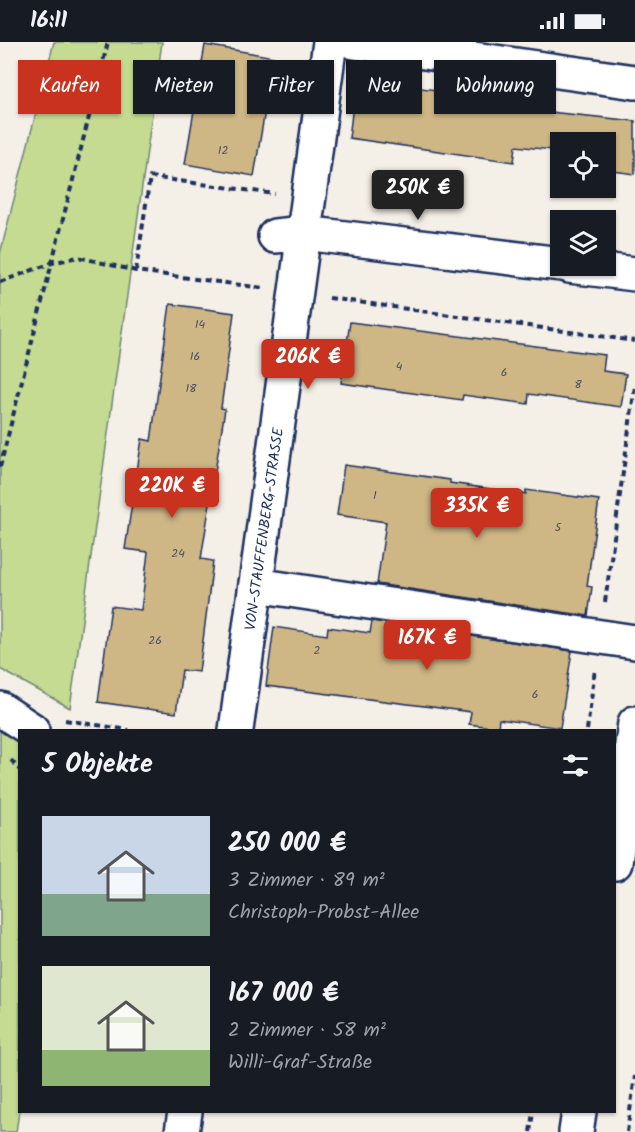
<!DOCTYPE html>
<html lang="de">
<meta charset="utf-8">
<style>
body{margin:0;font-family:Kalam,sans-serif;background:#20242c;color:#f1f3f6;height:100vh;display:flex;flex-direction:column;font-size:22px;white-space:nowrap}
*{box-sizing:border-box;margin:0}
p{font-size:20px;color:#9ea1a6}
.icon{flex:none;width:33px;height:33px;fill:none;stroke:currentColor;stroke-width:2;stroke-linecap:round;stroke-linejoin:round}
.map{position:relative;flex:1;overflow:hidden}
.sheet{position:absolute;left:18px;top:687px;width:598px;height:384px;display:flex;flex-direction:column;background:#171b24;border-radius:0px;box-shadow:0 2px 4px #0004}
.sheet>*{flex:none}
.hud{position:absolute;left:18px;top:18px;width:600px;height:54px;display:flex;gap:12px}
.buttons{position:absolute;left:550px;top:90px;display:grid;gap:12px}
.buttons a{display:grid;place-items:center;width:66px;height:66px;border-radius:0px;background:#171b24;box-shadow:0 2px 4px #0004;font-size:30px}
.price{position:absolute;translate:-50% -51px;padding:0 14px;border-radius:6px;background:#c8321e;color:#fff;font-size:20px;line-height:39px;filter:drop-shadow(0 2px 3px #0008)}
.price::after{content:'';position:absolute;left:50%;top:36px;width:18px;height:14px;margin-left:-9px;background:inherit;clip-path:polygon(0 0,100% 0,50% 100%)}
.price.selected{background:#222;color:#fff}
ul{padding:0;list-style:none}
li{display:flex;align-items:center;gap:18px;height:150px;padding:0 24px}
li span{display:grid;place-items:center;flex:none;width:168px;height:120px;border-radius:0px;color:#555}
li>.icon{margin-inline-start:auto}
span .icon{width:72px;height:72px;fill:#fffc;stroke-width:1}
li b{font-size:26px}
h2{display:flex;justify-content:space-between;align-items:center;height:72px;padding:0 24px;font-size:26px}
.tag{padding:0 21px;border-radius:0px;background:#171b24;box-shadow:0 2px 4px #0004;font-size:21px;line-height:54px}
.tag.selected{background:#c8321e;color:#fff}
.status{display:flex;justify-content:space-between;align-items:center;height:42px;padding:0 30px;background:#171b24;direction:ltr}
.status svg{height:16px;fill:currentColor}
.map>svg:first-child{display:block}
</style>
<div class="status"><b>16:11</b><svg viewBox="0 0 49 12"><path d="M0 12V9h3v3zM5 12V6h3v6zM10 12V3h3v9zM15 12V0h3v12zM26 1h20v11H26zM47 4h2v5h-2z"/></svg></div>
<div class="map">
<svg width="635" height="1090" viewBox="0 0 635 1090">
<rect width="100%" height="100%" fill="#f5f0e7"/>
<filter id="ink" filterUnits="userSpaceOnUse"><feTurbulence type="fractalNoise" baseFrequency=".0167" numOctaves="2"/><feDisplacementMap in="SourceGraphic" scale="12" xChannelSelector="R" yChannelSelector="G"/><feConvolveMatrix kernelMatrix="1 2 1 2 8 2 1 2 1" color-interpolation-filters="sRGB"/></filter>
<g filter="url(#ink)">
<g fill="#c4db91" stroke="#708578" stroke-width="1.5">
<polygon points="54,0 162,0 70,666 0,627 0,212"/>
<polygon points="0,687 20,698 20,1063 16,1090 0,1090"/>
</g>
<g fill="#ceb685" stroke="#1b2f5e" stroke-width="1.5">
<polygon points="205,3 274,15 254,134 185,122"/>
<polygon points="448,32 523,43 521,67 635,79 635,132 606,128 606,100 561,100 561,109 516,104 514,120 349,96 356,38 445,49"/>
<polygon points="170,262 234,271 221,366 225,367 201,517 213,519 199,630 182,628 176,671 98,660 111,564 141,568 148,510 125,507 142,397 151,399"/>
<polygon points="350,280 605,313 603,329 626,332 621,365 529,352 528,362 463,353 462,358 341,341"/>
<polygon points="344,423 450,438 450,441 526,452 526,448 599,458 587,544 592,545 588,574 377,542 386,480 337,473"/>
<polygon points="372,579 572,609 560,686 499,677 498,686 469,682 471,670 266,644 274,585 327,593 328,585 370,591"/>
</g>
<g fill="none" stroke-linecap="round" stroke-linejoin="round">
<g stroke="#1b2f5e" stroke-width="38">
<g id="street">
<polyline points="354,0 635,40"/>
<polyline points="275,194 304,191 561,222"/>
<polyline points="569,224 635,232"/>
<polyline points="256,543 635,600"/>
<polyline points="0,667 32,688"/>
<polyline points="236,688 330,0"/>
<polyline points="615,821 635,681"/>
<polyline points="182,1090 185,1070"/>
<polyline points="576,1090 579,1070"/>
</g>
</g>
<g stroke="#1b2f5e" stroke-width="4" stroke-dasharray="6 4.5" stroke-linecap="butt">
<polyline points="136,229 150,135 275,152"/>
<polyline points="0,240 52,221 78,215 136,229 263,246"/>
<polyline points="329,256 635,299"/>
<polyline points="0,425 108,0"/>
<polyline points="605,560 635,344"/>
<polyline points="65,678 129,688"/>
<polyline points="587,688 595,627"/>
<polyline points="11,718 20,728"/>
<polyline points="530,1090 533,1070"/>
<polyline points="627,1090 635,1034"/>
</g>
<use href="#street" stroke="#fff" stroke-width="33"/>
</g>
</g>
<g text-anchor="middle" stroke-width="4.5" stroke-linejoin="round" paint-order="stroke">
<g font-size="12" fill="#485168">
<text x="223" y="112">12</text>
<text x="200" y="286">14</text>
<text x="195" y="318">16</text>
<text x="399" y="328">4</text>
<text x="504" y="334">6</text>
<text x="578" y="346">8</text>
<text x="191" y="350">18</text>
<text x="375" y="457">1</text>
<text x="558" y="489">5</text>
<text x="178" y="515">24</text>
<text x="155" y="602">26</text>
<text x="317" y="612">2</text>
<text x="535" y="656">6</text>
</g>
<g font-size="15" fill="#1b2f5e" stroke="#fff">
<text transform="translate(264 487) rotate(-82)" y="5">VON-STAUFFENBERG-STRASSE</text>
</g>
</g>
</svg>
<div class="buttons">
<a><svg class="icon" aria-label="locate" viewBox="0 0 24 24"><circle cx="12" cy="12" r="6"/><path d="M12 2v4M12 18v4M2 12h4M18 12h4"/></svg></a>
<a><svg class="icon" aria-label="layers" viewBox="0 0 24 24"><path d="M12 4l9 5-9 5-9-5zM3 14l9 5 9-5"/></svg></a>
</div>
<b class="price selected" style="left:418px;top:179px">250K €</b>
<b class="price" style="left:308px;top:348px">206K €</b>
<b class="price" style="left:172px;top:477px">220K €</b>
<b class="price" style="left:477px;top:497px">335K €</b>
<b class="price" style="left:427px;top:629px">167K €</b>
<div class="hud">
<a class="tag selected">Kaufen</a>
<a class="tag">Mieten</a>
<a class="tag">Filter</a>
<a class="tag">Neu</a>
<a class="tag">Wohnung</a>
</div>
<section class="sheet">
<h2>5 Objekte<svg class="icon" aria-label="filters" viewBox="0 0 24 24"><path d="M4 7h16M4 17h16"/><circle cx="9" cy="7" r="2"/><circle cx="15" cy="17" r="2"/></svg></h2>
<ul>
<li><span style="background:linear-gradient(#c9d6e8 65%,#7fa58c 0)"><svg class="icon" aria-label="home" viewBox="0 0 24 24"><path d="M3 11l9-7 9 7M6 9v11h12V9"/></svg></span><div><b>250 000 €</b><p>3 Zimmer · 89 m²</p><p>Christoph-Probst-Allee</p></div></li>
<li><span style="background:linear-gradient(#dfe7d0 70%,#8fb573 0)"><svg class="icon" aria-label="home" viewBox="0 0 24 24"><path d="M3 11l9-7 9 7M6 9v11h12V9"/></svg></span><div><b>167 000 €</b><p>2 Zimmer · 58 m²</p><p>Willi-Graf-Straße</p></div></li>
</ul>
</section>
</div>
